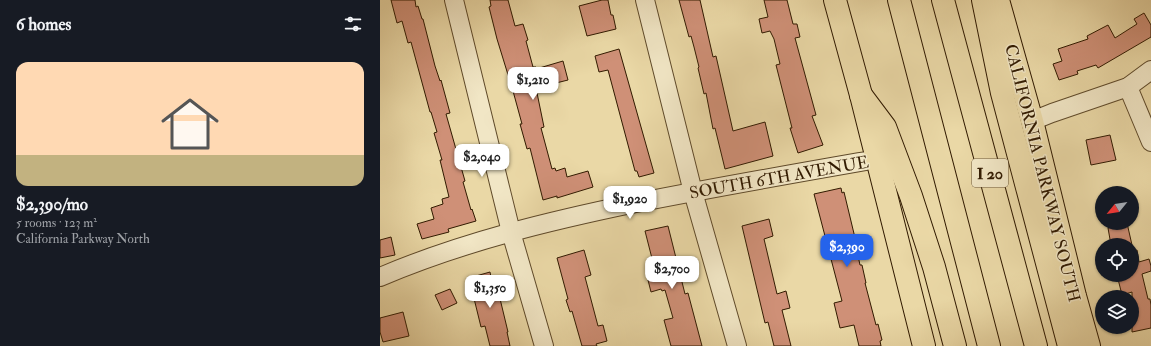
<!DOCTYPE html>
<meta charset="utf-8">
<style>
body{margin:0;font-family:"IM FELL Double Pica",serif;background:#242831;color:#f1f3f6;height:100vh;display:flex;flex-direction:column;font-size:15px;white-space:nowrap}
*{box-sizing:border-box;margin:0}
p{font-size:13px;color:#9ea1a6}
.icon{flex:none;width:22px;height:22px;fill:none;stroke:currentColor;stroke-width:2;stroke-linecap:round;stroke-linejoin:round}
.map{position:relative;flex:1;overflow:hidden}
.details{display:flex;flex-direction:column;background:#171b24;width:380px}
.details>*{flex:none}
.needle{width:26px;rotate:240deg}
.controls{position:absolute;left:715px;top:186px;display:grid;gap:8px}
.controls a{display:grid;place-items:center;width:44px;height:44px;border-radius:50%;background:#171b24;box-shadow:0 1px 3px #0004;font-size:20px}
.price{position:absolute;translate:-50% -34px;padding:0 9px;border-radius:8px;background:#fff;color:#222;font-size:13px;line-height:26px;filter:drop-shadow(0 1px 2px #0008)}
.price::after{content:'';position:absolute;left:50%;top:24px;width:12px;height:9px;margin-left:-6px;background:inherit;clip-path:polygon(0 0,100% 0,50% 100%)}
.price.selected{background:#2563eb;color:#fff}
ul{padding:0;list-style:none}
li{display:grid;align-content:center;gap:8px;height:212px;padding:0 16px}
li span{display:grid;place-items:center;height:124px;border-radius:12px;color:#555}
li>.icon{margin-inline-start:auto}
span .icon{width:72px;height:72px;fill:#fffc;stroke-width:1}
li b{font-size:17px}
h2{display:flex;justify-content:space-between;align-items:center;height:48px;padding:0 16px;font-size:17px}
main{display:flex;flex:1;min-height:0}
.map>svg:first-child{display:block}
</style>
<main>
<section class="details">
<h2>6 homes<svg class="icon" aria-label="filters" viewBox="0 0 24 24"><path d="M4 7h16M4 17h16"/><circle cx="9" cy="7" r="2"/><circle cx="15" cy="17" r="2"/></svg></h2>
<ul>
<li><span style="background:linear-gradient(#ffd9b3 75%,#c2b280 0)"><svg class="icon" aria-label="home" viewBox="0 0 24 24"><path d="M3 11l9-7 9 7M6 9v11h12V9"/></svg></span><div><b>$2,390/mo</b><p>5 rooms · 123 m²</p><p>California Parkway North</p></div></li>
</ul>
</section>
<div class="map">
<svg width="771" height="346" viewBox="0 0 771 346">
<rect width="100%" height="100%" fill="#ead8a6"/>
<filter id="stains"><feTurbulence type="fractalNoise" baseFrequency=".005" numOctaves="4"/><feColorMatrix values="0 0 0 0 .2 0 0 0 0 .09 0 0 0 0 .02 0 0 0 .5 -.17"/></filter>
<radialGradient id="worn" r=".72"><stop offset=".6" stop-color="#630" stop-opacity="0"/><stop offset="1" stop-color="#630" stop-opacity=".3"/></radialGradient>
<g fill="#cf9077" stroke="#311a00">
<polygon points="11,0 35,0 36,7 38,6 42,19 43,19 55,66 60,81 61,80 70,113 66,114 85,181 83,182 91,210 92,209 96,221 68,229 69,232 42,239 37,224 54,219 51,208 63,204 62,199 69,197 60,160 62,160 54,133 57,132 51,112 50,112 31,42 28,43 22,21 17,23"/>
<polygon points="110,0 128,0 135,26 143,24 148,40 146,41 153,67 156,67 156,69 183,61 188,80 156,88 164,127 161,128 172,169 175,168 176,171 185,168 187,177 208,171 213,187 177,198 177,196 163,200 150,148 147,149 140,124 142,124 133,91 117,39 109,7 111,6"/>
<polygon points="222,0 228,0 231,15 233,15 236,29 207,36 199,6"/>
<polygon points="299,0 320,0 333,57 336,56 353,131 385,122 393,156 345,169 335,128 333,129 326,93 324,94 318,68 319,67 314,47 311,36 309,37"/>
<polygon points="384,0 407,0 413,24 417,24 420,37 415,38 436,115 432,116 443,145 418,153 410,128 412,128 396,65 400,64 394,39 390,31 382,33 379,19 388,17"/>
<polygon points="764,13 771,25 771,37 718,68 716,65 697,71 698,74 679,80 673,64 682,61 678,49 708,39 707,36 728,25 735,38 757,24 754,19"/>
<polygon points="239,49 274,173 259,177 257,171 255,171 228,70 219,72 215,56"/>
<polygon points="730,135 736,160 711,165 706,140"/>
<polygon points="461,188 462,193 464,192 476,242 475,242 480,265 482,265 486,283 485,283 496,325 498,324 502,340 500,341 501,346 479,346 474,325 460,328 454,303 462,301 434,194"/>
<polygon points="389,219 393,236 384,239 397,294 406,291 410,308 402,310 411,346 394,346 388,322 385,323 362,226"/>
<polygon points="747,223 752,245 731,245 728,228"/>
<polygon points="288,226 305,294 308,293 322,346 291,346 284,320 293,318 285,290 282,291 281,289 271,292 268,280 277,278 265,231"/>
<polygon points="11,237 15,255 0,258 0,240"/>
<polygon points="204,250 211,275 205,277 218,326 223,325 227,341 216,344 217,346 202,346 192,311 190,312 186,300 188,299 177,258"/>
<polygon points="757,250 759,262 769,259 771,266 771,271 762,274 768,299 770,299 771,305 771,328 752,332 752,292 742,295 737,275 752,275 752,251"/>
<polygon points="110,272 112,283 116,282 128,332 127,332 130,346 110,346 105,326 101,327 89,278"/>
<polygon points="70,289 77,303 62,310 55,295"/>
<polygon points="23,312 29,336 3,342 0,332 0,318"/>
</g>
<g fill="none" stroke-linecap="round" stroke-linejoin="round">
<g stroke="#5f4a2a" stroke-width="20">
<g id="minor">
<polyline points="74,0 131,232 164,346"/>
<polyline points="265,0 313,192 357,346"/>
<polyline points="748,87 771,142"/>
<polyline points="652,121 672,113 748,87 771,70"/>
<path d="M0 277C82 242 169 221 256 203 336 187 417 173 497 159"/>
</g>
</g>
<g stroke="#311a00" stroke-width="24">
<g id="major">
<polyline points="455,0 481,95 544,346"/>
<polyline points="618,0 652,121 695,296 709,346"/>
</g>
</g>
<g stroke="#311a00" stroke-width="24">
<g id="highway">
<polyline points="519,0 609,346"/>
<polyline points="563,0 656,346"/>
<polyline points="603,0 622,93 689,346"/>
<polyline points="481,95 505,127 531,196 554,267 575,346"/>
</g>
</g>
<use href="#minor" stroke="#f1e6c5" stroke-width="18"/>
<use href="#major" stroke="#ead8a6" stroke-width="22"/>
<use href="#highway" stroke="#ead8a6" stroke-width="22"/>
</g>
<g text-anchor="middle" stroke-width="3" stroke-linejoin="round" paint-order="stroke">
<rect fill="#f1e6c5" stroke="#6b573b" stroke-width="1" x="592" y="159" width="36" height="28" rx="3"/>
<g font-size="16" font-weight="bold" fill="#311a00">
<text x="610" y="179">I 20</text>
</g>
<g font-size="17" fill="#311a00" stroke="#f1e6c5">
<text transform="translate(663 173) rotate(76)" y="6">CALIFORNIA PARKWAY SOUTH</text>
<text transform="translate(399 177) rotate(-10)" y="6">SOUTH 6TH AVENUE</text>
</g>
</g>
<rect width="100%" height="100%" filter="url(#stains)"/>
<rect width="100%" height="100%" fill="url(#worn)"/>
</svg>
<div class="controls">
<a><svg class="needle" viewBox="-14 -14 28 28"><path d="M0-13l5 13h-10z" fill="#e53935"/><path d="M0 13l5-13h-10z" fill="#9ea1a6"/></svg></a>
<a><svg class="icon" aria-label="locate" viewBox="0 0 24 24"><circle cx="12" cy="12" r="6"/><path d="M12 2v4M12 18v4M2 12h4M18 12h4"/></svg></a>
<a><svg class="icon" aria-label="layers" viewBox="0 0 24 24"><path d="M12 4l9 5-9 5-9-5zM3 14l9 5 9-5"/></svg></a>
</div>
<b class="price" style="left:153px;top:101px">$1,210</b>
<b class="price" style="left:102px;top:178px">$2,040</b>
<b class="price" style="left:250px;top:220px">$1,920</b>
<b class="price selected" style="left:467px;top:268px">$2,390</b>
<b class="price" style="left:292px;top:290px">$2,700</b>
<b class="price" style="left:110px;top:309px">$1,350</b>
</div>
</main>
